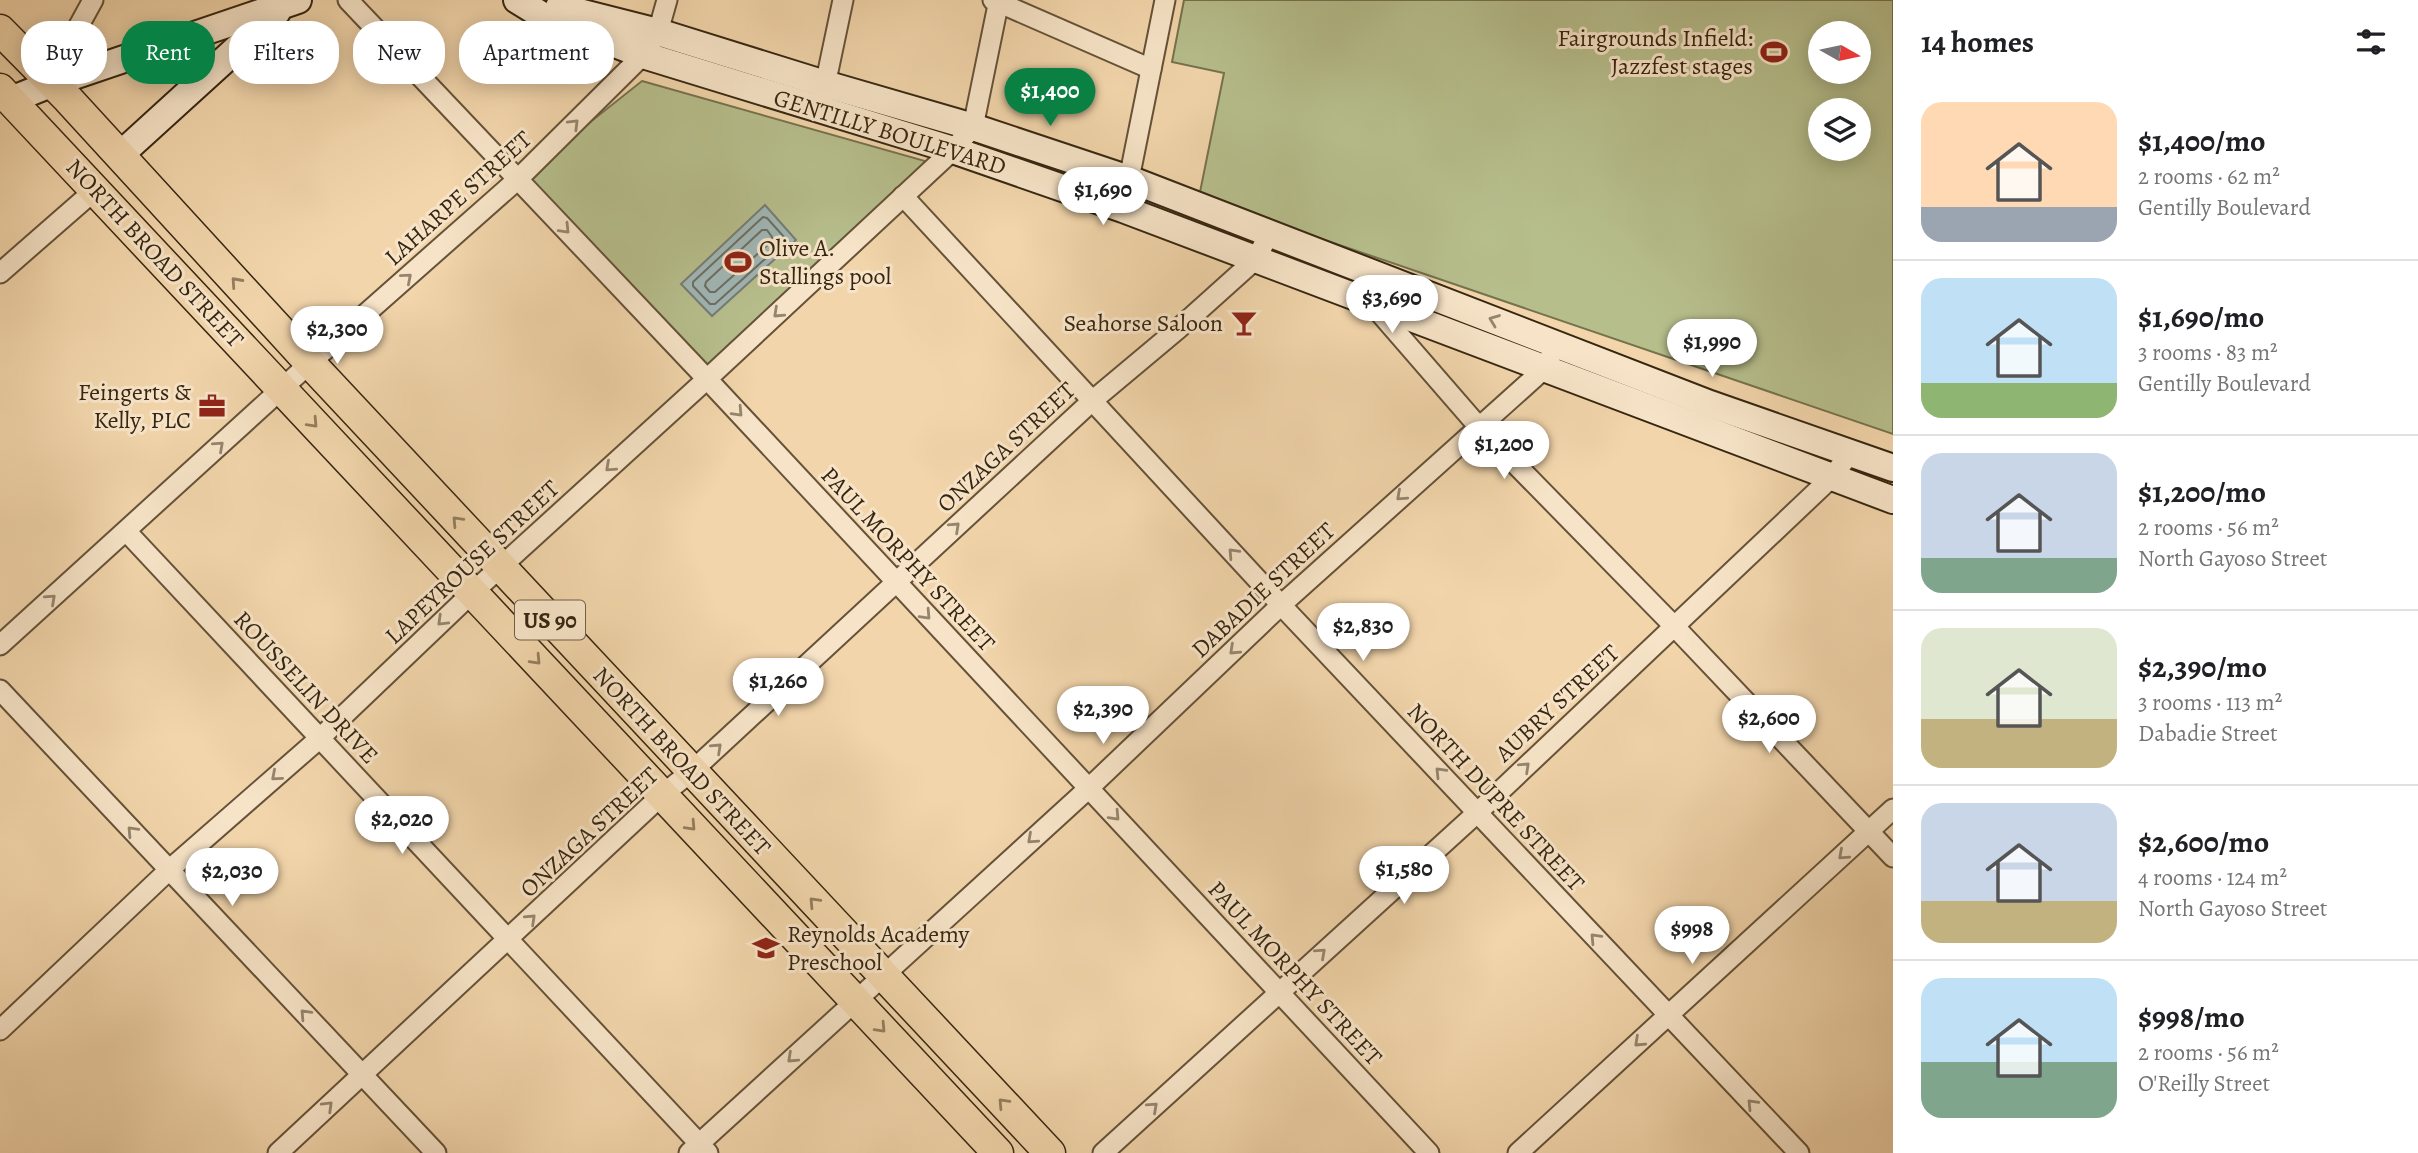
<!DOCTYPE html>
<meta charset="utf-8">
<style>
body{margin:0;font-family:Alegreya,serif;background:#f2f2f2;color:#202124;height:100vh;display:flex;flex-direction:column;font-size:26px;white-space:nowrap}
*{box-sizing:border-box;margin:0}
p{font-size:23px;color:#757577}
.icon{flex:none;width:38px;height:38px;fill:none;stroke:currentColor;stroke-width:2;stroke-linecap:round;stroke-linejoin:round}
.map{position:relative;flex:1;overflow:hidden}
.details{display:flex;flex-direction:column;background:#fff;width:525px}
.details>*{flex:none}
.hud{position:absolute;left:21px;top:21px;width:665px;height:63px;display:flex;gap:14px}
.needle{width:46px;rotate:99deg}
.fabs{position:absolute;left:1808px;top:21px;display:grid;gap:14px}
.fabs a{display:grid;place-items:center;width:63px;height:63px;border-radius:50%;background:#fff;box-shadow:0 4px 18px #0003;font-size:35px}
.price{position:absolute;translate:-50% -60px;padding:0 16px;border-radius:24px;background:#fff;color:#222;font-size:23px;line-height:46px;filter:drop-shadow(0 2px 4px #0008)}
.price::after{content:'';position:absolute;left:50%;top:42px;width:21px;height:16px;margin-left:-10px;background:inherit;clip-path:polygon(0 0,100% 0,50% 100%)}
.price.current{background:#0b8043;color:#fff}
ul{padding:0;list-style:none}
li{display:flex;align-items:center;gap:21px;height:175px;padding:0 28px}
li+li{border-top:2px solid #e0e0e0}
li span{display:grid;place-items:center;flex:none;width:196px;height:140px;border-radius:21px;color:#555}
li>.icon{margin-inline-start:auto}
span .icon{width:84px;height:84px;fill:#fffc;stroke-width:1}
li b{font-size:30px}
h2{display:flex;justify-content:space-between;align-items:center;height:84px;padding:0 28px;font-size:30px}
.tag{padding:0 24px;border-radius:28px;background:#fff;box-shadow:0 4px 18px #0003;font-size:24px;line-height:63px}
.tag.current{background:#0b8043;color:#fff}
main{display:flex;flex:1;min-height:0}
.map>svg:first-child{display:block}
</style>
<main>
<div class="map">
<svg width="1893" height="1153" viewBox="0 0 1893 1153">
<rect width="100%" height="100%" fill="#f2d5ab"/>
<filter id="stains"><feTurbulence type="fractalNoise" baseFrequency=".00286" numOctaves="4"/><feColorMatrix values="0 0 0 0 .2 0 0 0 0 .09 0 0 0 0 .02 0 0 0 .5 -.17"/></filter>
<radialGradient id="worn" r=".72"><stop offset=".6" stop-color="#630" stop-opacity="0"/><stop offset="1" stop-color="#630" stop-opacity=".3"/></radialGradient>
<g fill="#b6be8c" stroke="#76724e" stroke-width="2" fill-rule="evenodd">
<path d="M1184 0H1893V434L1199 197 1224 73 1172 62ZM1820 33H1858V72H1820ZM1820 110H1858V149H1820Z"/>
<polygon points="642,81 925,161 903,196 707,379 517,180"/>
</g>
<polygon fill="#a0b6b5" stroke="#767c73" stroke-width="2" points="765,205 796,240 712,316 681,284"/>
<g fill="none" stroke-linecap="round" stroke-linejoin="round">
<g stroke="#6b6e63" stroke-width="2">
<polygon points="763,217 767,218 784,237 785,241 715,304 710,304 693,286 693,282"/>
<polygon points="762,230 767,230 772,237 772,241 715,292 710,292 705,286 706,282"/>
</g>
<g stroke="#655238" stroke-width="23">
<g id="street">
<polyline points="348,0 707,379 1429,1153"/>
<polyline points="993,0 1151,69"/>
<polyline points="53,83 76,31 93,0"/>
<polyline points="823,95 843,0"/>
<polyline points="903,196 1281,605 1799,1153"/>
<polyline points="1123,209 1165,0"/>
<polyline points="0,273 95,190"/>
<polyline points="1373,305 1478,426 1674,626 1893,857"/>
<polyline points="126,531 708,1153"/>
<polyline points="0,645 310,363 517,180 643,55 658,32 667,0"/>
<polyline points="0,690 436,1153"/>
<polyline points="0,1030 169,870 320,738 472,593 707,379 953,150 973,127 999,0"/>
<polyline points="278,1153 662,795 692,771 1092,401 1178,329 1256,259 1270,232"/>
<polyline points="689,1153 1089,788 1281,605 1544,369 1550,358"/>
<polyline points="1103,1153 1478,812 1832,477 1851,452"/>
<polyline points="1518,1153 1893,809"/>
</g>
</g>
<g stroke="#362611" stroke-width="30">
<g id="secondary">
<polyline points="517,0 543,16 643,55 953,150 1123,209 1893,500"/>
<polyline points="559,7 658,32 825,84 973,127 1129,179 1710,404 1893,468"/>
<polyline points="11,100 53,83 298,0"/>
<polyline points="120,155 277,12"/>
</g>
</g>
<g stroke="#362611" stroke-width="33">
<g id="primary">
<polyline points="0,30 68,99 310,363 1050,1153"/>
<polyline points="0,89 998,1153"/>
</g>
</g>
<use href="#street" stroke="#f7e4c8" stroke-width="19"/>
<use href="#secondary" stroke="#f7e4c8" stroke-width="26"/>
<use href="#primary" stroke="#f2d5ab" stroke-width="30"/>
</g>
<defs><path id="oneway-chevron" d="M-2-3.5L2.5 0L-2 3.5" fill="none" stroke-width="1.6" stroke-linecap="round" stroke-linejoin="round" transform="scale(1.75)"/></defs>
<g stroke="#96856c">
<use href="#oneway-chevron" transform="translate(574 124) rotate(-45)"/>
<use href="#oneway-chevron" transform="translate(565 229) rotate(46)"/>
<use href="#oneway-chevron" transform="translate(407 278) rotate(-41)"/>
<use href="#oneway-chevron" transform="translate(778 313) rotate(137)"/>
<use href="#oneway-chevron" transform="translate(1494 320) rotate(-159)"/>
<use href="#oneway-chevron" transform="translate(738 412) rotate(47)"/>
<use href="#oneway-chevron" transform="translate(219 446) rotate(-42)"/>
<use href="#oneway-chevron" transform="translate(610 467) rotate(138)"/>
<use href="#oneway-chevron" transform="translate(1401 496) rotate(138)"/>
<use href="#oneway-chevron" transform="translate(955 527) rotate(-43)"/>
<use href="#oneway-chevron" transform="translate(1233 553) rotate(-133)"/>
<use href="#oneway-chevron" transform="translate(51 599) rotate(-42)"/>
<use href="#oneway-chevron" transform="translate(926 615) rotate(47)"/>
<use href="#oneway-chevron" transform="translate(442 621) rotate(136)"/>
<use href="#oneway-chevron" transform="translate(1234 650) rotate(137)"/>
<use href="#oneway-chevron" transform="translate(717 748) rotate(-43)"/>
<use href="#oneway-chevron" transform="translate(1525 767) rotate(-43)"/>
<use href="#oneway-chevron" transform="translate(1440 772) rotate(-134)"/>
<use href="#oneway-chevron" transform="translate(276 776) rotate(139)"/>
<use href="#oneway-chevron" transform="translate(1115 816) rotate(47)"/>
<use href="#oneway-chevron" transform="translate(132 831) rotate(-133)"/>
<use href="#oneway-chevron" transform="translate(1032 839) rotate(138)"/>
<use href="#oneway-chevron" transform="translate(1843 855) rotate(138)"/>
<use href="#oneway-chevron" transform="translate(531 919) rotate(-43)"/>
<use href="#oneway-chevron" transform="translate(1595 938) rotate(-133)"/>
<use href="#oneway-chevron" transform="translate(1321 953) rotate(-42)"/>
<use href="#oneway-chevron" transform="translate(305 1014) rotate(-133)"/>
<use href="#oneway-chevron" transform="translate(1639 1042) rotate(137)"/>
<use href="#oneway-chevron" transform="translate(792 1058) rotate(137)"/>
<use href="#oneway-chevron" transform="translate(1752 1104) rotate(-134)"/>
<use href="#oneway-chevron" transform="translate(328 1106) rotate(-44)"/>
<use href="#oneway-chevron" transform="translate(1153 1107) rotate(-42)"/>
</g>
<g stroke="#947e5e">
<use href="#oneway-chevron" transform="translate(236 282) rotate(-132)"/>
<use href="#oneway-chevron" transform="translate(313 423) rotate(47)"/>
<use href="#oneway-chevron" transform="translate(457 521) rotate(-133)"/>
<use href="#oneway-chevron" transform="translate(536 660) rotate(47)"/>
<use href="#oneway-chevron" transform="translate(691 826) rotate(47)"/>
<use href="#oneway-chevron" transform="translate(814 902) rotate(-133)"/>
<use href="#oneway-chevron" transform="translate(881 1028) rotate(47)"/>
<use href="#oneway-chevron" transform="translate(1003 1103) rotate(-133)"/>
</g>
<defs>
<g id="stadium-bare" transform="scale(2.1)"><path d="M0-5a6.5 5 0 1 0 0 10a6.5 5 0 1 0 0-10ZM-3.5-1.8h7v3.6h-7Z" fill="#8f2418" stroke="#f7e4c8" stroke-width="2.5" paint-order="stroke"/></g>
<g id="bar-bare" transform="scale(2.1)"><path d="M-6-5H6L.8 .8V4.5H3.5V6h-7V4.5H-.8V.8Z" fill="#8f2418" stroke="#f7e4c8" stroke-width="2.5" paint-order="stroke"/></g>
<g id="office-bare" transform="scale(2.1)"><path d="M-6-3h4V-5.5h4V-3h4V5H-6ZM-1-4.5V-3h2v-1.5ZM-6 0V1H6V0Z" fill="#8f2418" stroke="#f7e4c8" stroke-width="2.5" paint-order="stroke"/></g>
<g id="school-bare" transform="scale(2.1)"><path d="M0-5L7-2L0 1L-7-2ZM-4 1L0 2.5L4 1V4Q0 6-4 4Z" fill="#8f2418" stroke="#f7e4c8" stroke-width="2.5" paint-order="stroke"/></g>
</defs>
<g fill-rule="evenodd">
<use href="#stadium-bare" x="1774" y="52"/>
<use href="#stadium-bare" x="738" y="262"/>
<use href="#bar-bare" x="1244" y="323"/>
<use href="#office-bare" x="212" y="406"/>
<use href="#school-bare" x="766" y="948"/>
</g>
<g text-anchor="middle" stroke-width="6" stroke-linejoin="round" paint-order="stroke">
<rect fill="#f7e4c8" stroke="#705f48" stroke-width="2" x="515" y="600.5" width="70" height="39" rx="5"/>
<g font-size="23" font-weight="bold" fill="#362611">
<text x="550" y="628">US 90</text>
</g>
<g font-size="24" fill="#362611" stroke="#f7e4c8" text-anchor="end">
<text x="1753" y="46">Fairgrounds Infield:<tspan x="1753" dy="28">Jazzfest stages</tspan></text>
<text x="759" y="256" text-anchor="start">Olive A.<tspan x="759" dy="28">Stallings pool</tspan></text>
<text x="1223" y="331">Seahorse Saloon</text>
<text x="191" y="400">Feingerts &amp;<tspan x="191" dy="28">Kelly, PLC</tspan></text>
<text x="787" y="942" text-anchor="start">Reynolds Academy<tspan x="787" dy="28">Preschool</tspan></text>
</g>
<g font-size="24" fill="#362611" stroke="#f7e4c8">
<text transform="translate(890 132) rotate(17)" y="8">GENTILLY BOULEVARD</text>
<text transform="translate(458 198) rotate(-42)" y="8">LAHARPE STREET</text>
<text transform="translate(155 253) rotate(47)" y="8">NORTH BROAD STREET</text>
<text transform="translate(1006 447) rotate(-43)" y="8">ONZAGA STREET</text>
<text transform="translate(908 559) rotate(47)" y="8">PAUL MORPHY STREET</text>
<text transform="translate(472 562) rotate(-43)" y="8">LAPEYROUSE STREET</text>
<text transform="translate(1263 590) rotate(-43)" y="8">DABADIE STREET</text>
<text transform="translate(306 687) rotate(47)" y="8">ROUSSELIN DRIVE</text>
<text transform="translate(1557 703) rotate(-43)" y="8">AUBRY STREET</text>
<text transform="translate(682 761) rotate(47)" y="8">NORTH BROAD STREET</text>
<text transform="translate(1496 797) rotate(47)" y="8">NORTH DUPRE STREET</text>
<text transform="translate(589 832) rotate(-43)" y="8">ONZAGA STREET</text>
<text transform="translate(1295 973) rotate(47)" y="8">PAUL MORPHY STREET</text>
</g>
</g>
<rect width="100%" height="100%" filter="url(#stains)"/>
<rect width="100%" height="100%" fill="url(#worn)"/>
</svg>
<div class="fabs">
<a><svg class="needle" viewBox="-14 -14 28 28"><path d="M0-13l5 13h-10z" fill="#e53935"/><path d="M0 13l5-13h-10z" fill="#757577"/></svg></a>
<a><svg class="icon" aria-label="layers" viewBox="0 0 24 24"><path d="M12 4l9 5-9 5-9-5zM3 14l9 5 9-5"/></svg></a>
</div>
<b class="price current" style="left:1050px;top:128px">$1,400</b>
<b class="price" style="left:1103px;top:227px">$1,690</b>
<b class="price" style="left:1392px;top:335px">$3,690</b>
<b class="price" style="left:337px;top:366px">$2,300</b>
<b class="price" style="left:1712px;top:379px">$1,990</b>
<b class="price" style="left:1504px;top:481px">$1,200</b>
<b class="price" style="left:1363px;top:663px">$2,830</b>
<b class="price" style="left:778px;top:718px">$1,260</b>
<b class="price" style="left:1103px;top:746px">$2,390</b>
<b class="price" style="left:1769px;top:755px">$2,600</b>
<b class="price" style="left:402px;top:856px">$2,020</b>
<b class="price" style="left:1404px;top:906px">$1,580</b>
<b class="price" style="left:232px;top:908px">$2,030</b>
<b class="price" style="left:1692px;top:966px">$998</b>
<div class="hud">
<a class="tag">Buy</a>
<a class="tag current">Rent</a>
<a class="tag">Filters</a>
<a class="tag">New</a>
<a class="tag">Apartment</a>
</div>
</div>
<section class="details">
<h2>14 homes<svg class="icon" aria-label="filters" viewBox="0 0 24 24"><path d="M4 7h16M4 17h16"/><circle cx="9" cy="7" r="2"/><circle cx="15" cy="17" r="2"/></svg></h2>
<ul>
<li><span style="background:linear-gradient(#ffd9b3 75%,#9aa5b1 0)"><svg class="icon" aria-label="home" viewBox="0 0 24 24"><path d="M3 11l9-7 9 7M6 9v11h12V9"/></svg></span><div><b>$1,400/mo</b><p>2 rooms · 62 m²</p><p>Gentilly Boulevard</p></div></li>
<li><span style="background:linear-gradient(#bfe0f5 75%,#8fb573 0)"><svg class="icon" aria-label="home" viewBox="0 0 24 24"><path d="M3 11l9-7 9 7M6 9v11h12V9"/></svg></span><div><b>$1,690/mo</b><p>3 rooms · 83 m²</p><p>Gentilly Boulevard</p></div></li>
<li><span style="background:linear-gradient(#c9d6e8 75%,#7fa58c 0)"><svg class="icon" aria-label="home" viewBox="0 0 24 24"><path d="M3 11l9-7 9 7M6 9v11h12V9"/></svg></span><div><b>$1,200/mo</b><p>2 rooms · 56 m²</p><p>North Gayoso Street</p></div></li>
<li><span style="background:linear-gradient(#dfe7d0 65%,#c2b280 0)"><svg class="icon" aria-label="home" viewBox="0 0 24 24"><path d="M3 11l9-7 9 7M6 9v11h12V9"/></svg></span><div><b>$2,390/mo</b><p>3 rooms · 113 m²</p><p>Dabadie Street</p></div></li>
<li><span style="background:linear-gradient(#c9d6e8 70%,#c2b280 0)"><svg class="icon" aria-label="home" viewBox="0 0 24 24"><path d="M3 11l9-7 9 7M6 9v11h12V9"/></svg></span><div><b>$2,600/mo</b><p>4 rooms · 124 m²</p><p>North Gayoso Street</p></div></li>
<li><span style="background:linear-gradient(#bfe0f5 60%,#7fa58c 0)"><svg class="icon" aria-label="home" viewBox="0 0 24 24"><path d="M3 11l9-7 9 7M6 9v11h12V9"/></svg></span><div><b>$998/mo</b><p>2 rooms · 56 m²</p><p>O'Reilly Street</p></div></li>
</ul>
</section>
</main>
